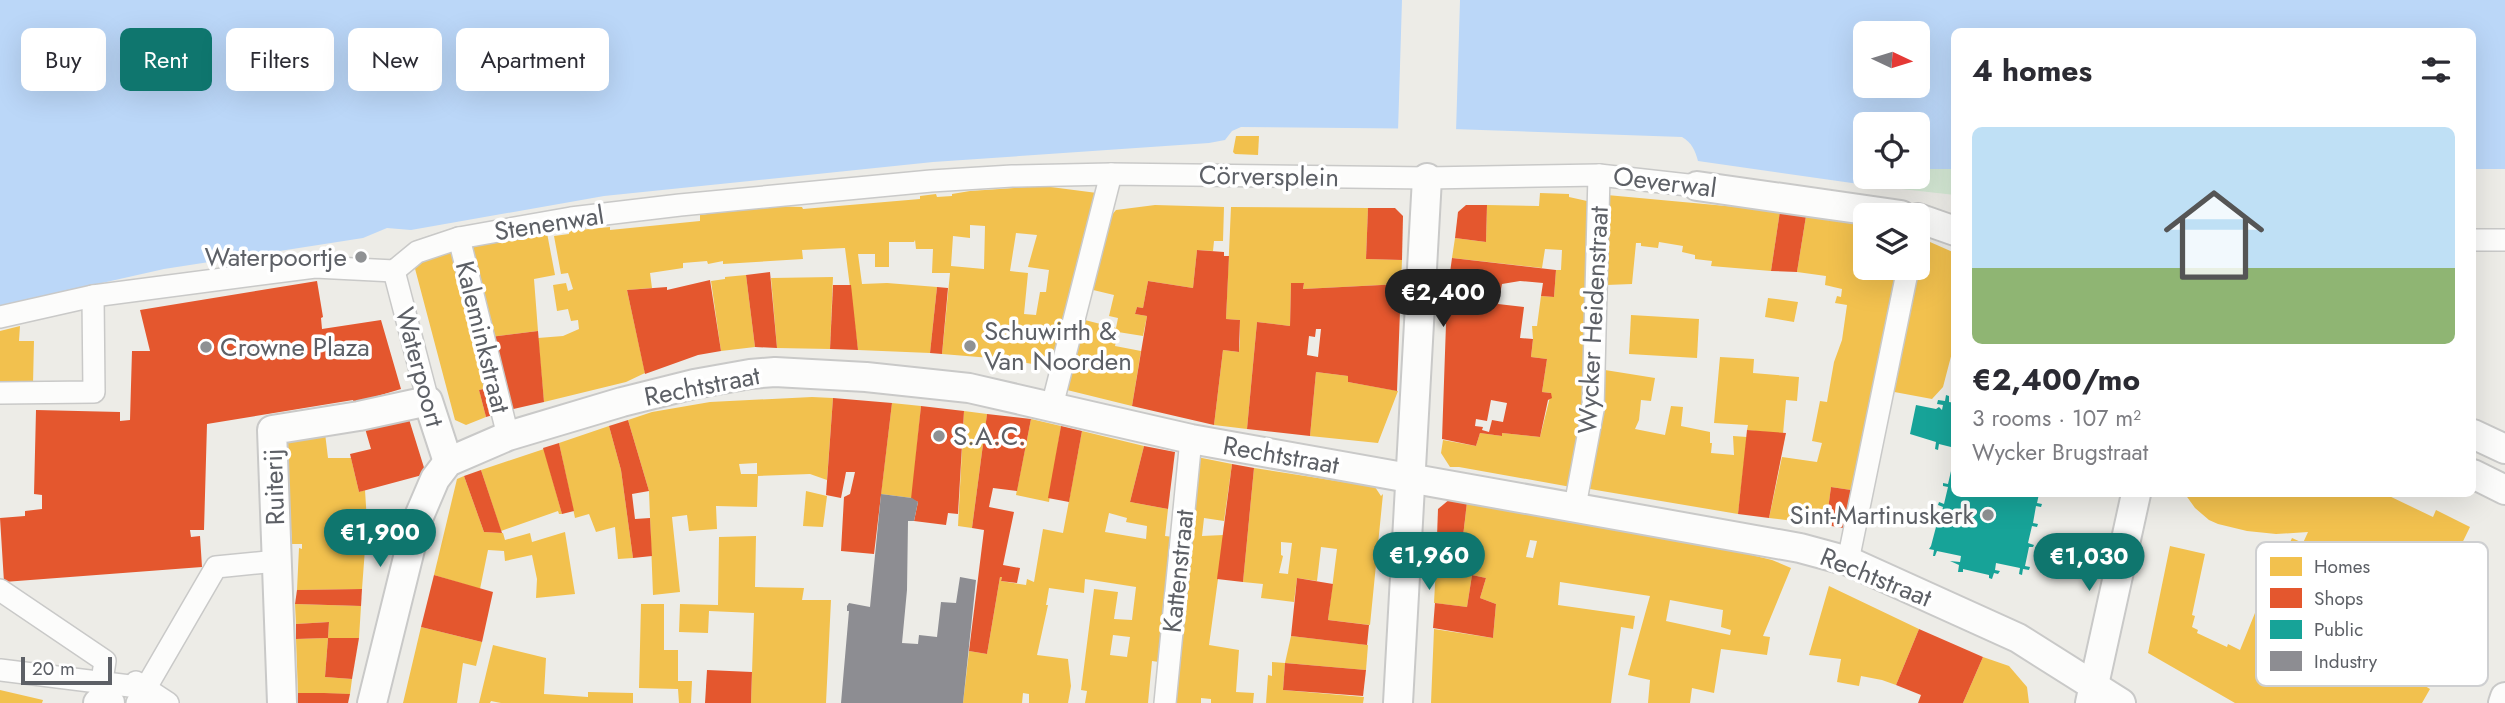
<!DOCTYPE html>
<meta charset="utf-8">
<style>
body{margin:0;font-family:Jost,sans-serif;background:#f7f7f7;color:#2b2b33;height:100vh;display:flex;flex-direction:column;font-size:26px;white-space:nowrap}
*{box-sizing:border-box;margin:0}
p{font-size:23px;color:#7c7c81}
.icon{flex:none;width:38px;height:38px;fill:none;stroke:currentColor;stroke-width:2;stroke-linecap:round;stroke-linejoin:round}
.map{position:relative;flex:1;overflow:hidden}
.side{position:absolute;left:1951px;top:28px;width:525px;height:469px;display:flex;flex-direction:column;background:#fff;border-radius:10px;box-shadow:0 7px 28px #0002}
.side>*{flex:none}
.banner{position:absolute;left:21px;top:28px;width:665px;height:63px;display:flex;gap:14px}
.needle{width:46px;rotate:94deg}
.controls{position:absolute;left:1853px;top:21px;display:grid;gap:14px}
.controls a{display:grid;place-items:center;width:77px;height:77px;border-radius:10px;background:#fff;box-shadow:0 7px 28px #0002;font-size:35px}
.scale{position:absolute;left:21px;bottom:18px;width:91px;box-sizing:border-box;padding-left:7px;border:4px solid #5d6066;border-top:0;font-size:19px;line-height:24px;white-space:nowrap;color:#5d6066;-webkit-text-stroke:5px #fff;paint-order:stroke}
.price{position:absolute;translate:-50% -60px;padding:0 16px;border-radius:24px;background:#0f766e;color:#fff;font-size:23px;line-height:46px;filter:drop-shadow(0 2px 4px #0008)}
.price::after{content:'';position:absolute;left:50%;top:42px;width:21px;height:16px;margin-left:-10px;background:inherit;clip-path:polygon(0 0,100% 0,50% 100%)}
.price.current{background:#222;color:#fff}
ul{padding:0;list-style:none}
li{display:grid;align-content:center;gap:14px;height:371px;padding:0 21px}
li+li{border-top:2px solid #e1e1e2}
li span{display:grid;place-items:center;height:217px;border-radius:10px;color:#555}
li>.icon{margin-inline-start:auto}
span .icon{width:126px;height:126px;fill:#fffc;stroke-width:1}
li b{font-size:30px}
h2{display:flex;justify-content:space-between;align-items:center;height:84px;padding:0 21px;font-size:30px}
.chip{padding:0 24px;border-radius:10px;background:#fff;box-shadow:0 7px 28px #0002;font-size:24px;line-height:63px}
.chip.current{background:#0f766e;color:#fff}
.map>svg:first-child{display:block}
</style>
<div class="map">
<svg width="2505" height="703" viewBox="0 0 2505 703">
<rect width="100%" height="100%" fill="#edece7"/>
<polygon fill="#d5e9d5" points="1918,169 1955,169 1955,195 1866,185 1880,177 1918,177"/>
<path fill="#bbd7f8" fill-rule="evenodd" d="M0 0H2505V169H2473V32H1955V169H1918V124H1866V177H1880L1866 185 1698 161C1695 150 1692 143 1682 137L1452 129 1241 127 1232 131 1225 140 1209 143 933 162 604 196 411 230 387 228 363 238 164 269 0 306ZM1866 33H1918V86H1866Z"/>
<polygon fill="#edece7" points="1402,0 1460,0 1456,132 1398,132"/>
<g fill="#f2c14e" fill-rule="evenodd">
<polygon points="1236,136 1259,136 1258,155 1235,154 1233,152"/>
<path d="M1043 186 1097 193 1057 368 1003 359 942 354 950 273H932L933 249H916L915 240 914 242H889V267H875V254H858L862 284 887 283 937 287 930 353 858 350 845 248 802 250 803 259 723 264V261L708 264 707 261 683 263V268L650 273 652 288 627 290 645 373 626 382 544 402 538 338 563 336 579 329 578 320 571 321 568 309 557 311 553 285 566 283 568 291 573 289 568 273 561 274 554 236 569 234V231L610 227V230L700 221V215L766 206 802 207 803 209 920 199V196L936 194 937 197 952 196V194L970 191ZM970 225 985 226 984 269 951 266 953 236 970 238ZM1016 233 1037 235 1028 267 1049 270 1046 292H1040L1036 315 1024 314 1028 273 1010 271Z"/>
<polygon points="1540,193 1569,194 1569,197 1587,201 1587,195 1590,193 1583,408 1571,487 1459,467 1450,467 1441,453 1443,440 1476,446 1480,433 1502,436 1502,433 1540,437 1551,393 1542,392 1547,359 1531,357 1533,339 1532,326 1537,326 1541,296 1554,297 1556,270 1561,270 1562,250 1545,249 1542,268 1452,258 1455,238 1486,242 1487,205 1539,206"/>
<polygon points="1607,195 1780,211 1771,271 1711,266 1712,261 1695,259 1695,255 1682,252 1683,246 1659,242 1658,248 1641,246 1641,243 1636,243 1632,284 1606,285"/>
<polygon points="1155,205 1224,207 1223,241 1214,241 1213,251 1197,250 1193,288 1148,281 1143,308 1137,307 1135,314 1147,316 1143,336 1118,332 1115,346 1141,351 1132,406 1063,389 1081,319 1116,328 1118,318 1109,316 1114,295 1089,289 1105,223 1116,210"/>
<polygon points="1231,207 1368,208 1366,259 1402,260 1401,284 1303,289 1304,283 1291,283 1290,326 1257,322 1247,429 1214,425 1223,350 1239,352 1240,341 1240,320 1226,319"/>
<polygon points="1806,216 1866,226 1866,268 1897,268 1851,490 1831,487 1826,525 1769,518 1782,457 1817,462 1822,443 1812,441 1820,401 1827,402 1834,362 1842,340 1847,305 1835,303 1837,296 1841,297 1842,289 1825,285 1826,276 1797,272"/>
<polygon points="547,233 555,275 534,279 538,331 490,337 472,245 527,239 526,235"/>
<polygon points="1930,242 1955,253 1955,295 1952,303 1955,304 1955,341 1943,387 1932,399 1889,391 1914,283"/>
<polygon points="454,250 490,388 479,390 486,417 466,425 455,420 413,261"/>
<polygon points="746,275 755,347 721,351 711,281 725,279 725,277"/>
<polygon points="833,277 830,349 777,348 771,278"/>
<polygon points="1768,298 1798,302 1794,322 1765,317"/>
<polygon points="1631,315 1699,319 1697,358 1629,354"/>
<polygon points="20,326 19,341 34,341 33,384 0,383 0,331"/>
<polygon points="1720,357 1754,359 1753,373 1799,377 1797,401 1786,400 1783,434 1747,430 1748,425 1714,423"/>
<polygon points="1605,370 1655,378 1651,401 1641,400 1639,420 1635,429 1665,435 1671,406 1683,407 1681,426 1710,432 1710,443 1712,443 1711,453 1734,455 1733,436 1747,437 1738,514 1584,488 1600,412"/>
<polygon points="1316,372 1348,376 1348,382 1398,391 1378,443 1310,436"/>
<path d="M812 397 833 398 827 480 810 474 758 476 757 507 716 506 717 529 689 531 687 515 672 517 680 592 653 595 649 491 628 420 652 412 710 402ZM757 463V474H741L739 464Z"/>
<polygon points="892,403 921,406 912,498 881,494"/>
<polygon points="964,411 987,414 972,528 958,526"/>
<polygon points="1031,419 1061,426 1049,502 1016,495"/>
<polygon points="609,426 621,470 633,558 618,559 615,527 596,532 589,514 575,518 559,443"/>
<path d="M1082 431 1144 446 1130 502 1168 509 1165 536 1174 537 1159 662 1152 661 1148 703H1085L1087 691 1081 690 1094 589 1118 592 1114 619 1132 620 1136 587 1085 579 1084 593 1049 588 1046 605H1048L1037 655 1068 659 1071 686 1068 703H1029V694L1023 693 1022 703H963L969 651 987 654 1000 577H1002L1001 581 1026 585 1027 579 1034 582 1043 529 1063 533ZM1109 513 1127 518 1126 522 1147 526 1146 539 1105 532ZM1113 635 1130 637 1127 657 1110 655Z"/>
<polygon points="325,433 328,458 351,458 359,492 365,490 367,522 362,589 297,590 299,548 302,549 302,544 292,544 285,438"/>
<polygon points="544,449 562,514 559,514 558,511 501,531 481,470"/>
<polygon points="1197,457 1232,464 1224,521 1204,518 1202,536 1224,535 1209,645 1239,650 1236,692 1254,693 1253,703 1211,703 1211,699 1201,698 1201,703 1170,703"/>
<path d="M1254 468 1375 487 1381 496 1383 494 1370 625 1328 620 1337 549 1321 547 1317 581 1297 578 1294 602 1261 598 1263 584 1243 582ZM1281 542 1292 543 1288 574 1279 573 1283 556 1281 555Z"/>
<polygon points="464,476 484,532 503,533 505,540 530,533 532,542 565,532 575,594 536,598 537,579 532,555 505,561 504,551 488,550 480,589 434,575 457,479"/>
<polygon points="806,491 827,496 823,527 803,526"/>
<polygon points="2185,494 2385,494 2433,517 2436,510 2470,527 2447,574 2385,544 2382,550 2367,542 2364,549 2377,569 2381,596 2379,610 2373,622 2358,634 2342,637 2331,635 2316,628 2320,619 2312,614 2304,627 2288,618 2284,624 2300,633 2302,630 2380,675 2387,663 2430,689 2422,703 2235,703 2148,653 2170,546 2205,554 2192,615 2195,616 2192,627 2198,630 2197,633 2227,647 2228,644 2240,650 2257,608 2275,617 2279,611 2262,603 2292,538 2303,543 2308,532 2276,534 2247,531 2218,524 2209,520 2195,508"/>
<path d="M1467 502 1731 550 1772 560 1791 568 1763 636 1770 637 1767 655 1721 649 1714 693 1692 688 1690 703H1648L1650 680 1628 675 1650 596 1560 582 1558 605 1635 616 1633 629 1621 627 1611 703H1431L1434 629 1493 638 1496 604 1480 598 1486 578 1472 575 1467 607 1434 603 1436 565 1459 571ZM1530 540 1537 541 1533 558 1526 557ZM1670 600 1723 610 1721 627 1731 630 1730 635 1666 621Z"/>
<polygon points="756,536 755,587 804,588 802,600 831,600 826,703 751,703 754,613 709,611 708,633 679,632 680,604 718,605 719,537"/>
<polygon points="1829,586 1919,629 1896,685 1882,680 1861,676 1859,686 1837,682 1841,659 1809,655"/>
<polygon points="295,604 361,606 359,638 328,638 329,622 296,624"/>
<polygon points="641,604 664,604 664,650 678,650 678,681 692,681 691,703 679,703 678,689 639,688"/>
<polygon points="421,627 482,642 476,666 463,663 457,703 403,703"/>
<polygon points="1291,636 1368,645 1366,670 1285,663"/>
<polygon points="328,638 325,677 352,679 350,694 298,693 296,639"/>
<polygon points="493,645 546,658 544,694 588,697 588,692 633,693 633,703 501,703 491,701 490,703 479,703"/>
<polygon points="1983,657 2009,666 2027,687 2029,703 1963,703"/>
<polygon points="1272,662 1285,663 1283,690 1364,697 1363,703 1266,703 1268,675 1272,676"/>
<polygon points="0,690 43,700 42,703 0,703"/>
</g>
<g fill="#e4572e" fill-rule="evenodd">
<polygon points="1466,205 1487,205 1486,242 1455,238 1458,212"/>
<polygon points="1368,208 1395,208 1403,216 1402,260 1366,259"/>
<polygon points="1780,211 1806,216 1797,272 1771,271"/>
<polygon points="1197,250 1224,252 1224,256 1229,256 1226,319 1240,320 1239,352 1223,350 1214,425 1132,406 1147,316 1135,314 1137,307 1143,308 1148,281 1193,288"/>
<path d="M1452 258 1556 270 1554 297 1541 296 1543 283 1520 281 1502 284 1498 304 1524 307 1520 338 1533 339 1531 357 1547 359 1542 392 1551 393 1552 398 1548 400 1540 437 1502 433V436L1480 433 1476 446 1442 439 1446 324 1443 323ZM1491 400 1507 403 1503 422 1492 420 1489 432 1482 430 1483 427 1475 426 1476 419 1487 421Z"/>
<polygon points="770,272 777,348 755,347 746,275"/>
<polygon points="710,280 721,351 698,355 645,374 627,290 667,287 667,290"/>
<polygon points="317,281 323,317 321,318 322,329 381,320 401,389 354,403 353,400 207,424 204,530 190,530 191,537 200,536 202,567 4,582 0,518 25,516 25,511 42,509 42,495 34,494 36,410 120,412 120,421 130,420 132,351 150,351 140,310"/>
<path d="M1291 283H1304L1303 289 1401 284 1397 391 1348 382V376L1316 372 1310 436 1247 429 1257 322 1290 326ZM1316 329H1321L1318 357 1307 355 1309 336 1315 337Z"/>
<polygon points="833,285 851,285 858,350 830,349"/>
<polygon points="937,287 948,288 942,354 930,353"/>
<polygon points="538,331 544,402 505,411 490,337"/>
<polygon points="493,387 500,413 486,417 479,390"/>
<polygon points="833,398 892,403 874,554 841,551 844,497 850,494 855,472 846,472 841,498 826,495"/>
<polygon points="921,406 964,411 958,514 948,513 946,525 914,521 918,502 911,499"/>
<polygon points="987,414 1031,419 1017,491 993,488 989,507 1014,512 1003,565 1020,568 1017,583 1001,581 1002,577 1000,577 987,654 969,651 984,530 972,528"/>
<polygon points="408,416 426,474 359,492 350,454 371,449 364,425"/>
<polygon points="628,420 649,491 632,494 635,519 650,518 652,556 633,558 621,470 609,426"/>
<polygon points="1061,426 1082,431 1069,502 1048,498"/>
<polygon points="1747,430 1786,433 1769,518 1738,514"/>
<polygon points="559,443 574,511 562,514 543,448"/>
<polygon points="1144,446 1175,452 1168,509 1130,502"/>
<polygon points="1232,464 1254,468 1243,582 1217,579"/>
<polygon points="481,470 502,533 484,532 464,476"/>
<polygon points="1831,487 1851,490 1843,528 1826,525"/>
<polygon points="1450,499 1467,502 1459,571 1436,565 1438,509"/>
<polygon points="434,575 493,592 482,642 421,627"/>
<polygon points="1472,575 1486,578 1480,598 1496,604 1493,638 1433,628 1435,603 1467,607"/>
<polygon points="1297,578 1333,584 1328,620 1369,625 1367,645 1291,636"/>
<polygon points="362,589 361,606 295,604 297,590"/>
<polygon points="329,622 328,638 296,639 296,624"/>
<polygon points="1919,629 1983,657 1963,703 1918,703 1921,695 1896,685"/>
<polygon points="328,638 359,638 352,679 325,677"/>
<polygon points="1285,663 1366,670 1363,696 1283,690"/>
<polygon points="707,670 752,672 751,703 705,703"/>
<polygon points="298,693 324,693 350,694 348,703 298,703"/>
</g>
<g fill="#17a398">
<polygon points="1946,395 1949,396 1949,402 1955,403 1955,448 1939,444 1938,450 1935,449 1936,442 1910,434 1916,405 1936,409 1939,407 1942,410 1943,405 1937,404 1938,400 1945,401"/>
<polygon points="1954,458 1955,494 2039,494 2037,503 2042,504 2041,507 2036,506 2033,523 2038,524 2037,527 2032,526 2028,543 2034,545 2033,547 2029,547 2025,566 2030,567 2029,570 2023,569 2022,575 2019,574 2020,568 1996,563 1995,570 2000,571 1998,574 1994,573 1992,579 1989,578 1989,575 1963,569 1963,572 1958,572 1959,565 1950,561 1960,562 1961,556 1937,551 1935,556 1933,556 1934,550 1929,549 1931,546 1936,527 1934,523 1939,525 1943,507 1938,505 1939,502 1944,504 1948,487 1943,486 1943,483 1948,484"/>
</g>
<polygon fill="#8d8d92" points="881,494 912,498 918,502 914,521 908,521 907,590 902,643 918,644 919,635 937,637 941,602 956,603 960,577 976,580 963,703 841,703 849,611 847,611 847,606 849,603 870,607"/>
<g fill="none" stroke-linecap="round" stroke-linejoin="round">
<g stroke="#c9c9c8" stroke-width="24">
<g id="pedestrian">
<polyline points="459,238 508,436"/>
<polyline points="2473,240 2505,240"/>
<polyline points="394,271 428,401"/>
<polyline points="0,317 93,296 315,267 394,271 417,252 459,238 571,218 680,205 931,181 1012,176 1111,174 1427,178 1599,175 1697,186"/>
<polyline points="0,393 94,392 93,296"/>
<polyline points="1052,406 1111,174"/>
<polyline points="1575,506 1593,410 1599,175"/>
<polyline points="1848,561 1908,268"/>
<polyline points="0,590 105,661 99,701"/>
<polyline points="0,670 146,688"/>
<polyline points="136,682 168,703"/>
<polyline points="137,703 216,567 277,561"/>
<polyline points="1165,703 1191,439"/>
</g>
</g>
<g stroke="#c9c9c8" stroke-width="32">
<g id="minor">
<polyline points="1697,186 1901,215"/>
<polyline points="1918,218 1955,231"/>
<polyline points="2473,434 2505,449"/>
<polyline points="2473,474 2505,490"/>
<polyline points="98,703 110,703"/>
<polyline points="282,703 272,430 359,416 428,401 448,462"/>
<polyline points="372,703 417,521 435,479 448,462 508,436 622,402 694,384 750,374 775,372 866,377 969,388 1191,439 1800,548 1848,561 2018,638 2121,703"/>
<polyline points="1398,703 1427,178"/>
<polyline points="2090,703 2136,494"/>
<polyline points="2503,703 2505,697"/>
</g>
</g>
<use href="#pedestrian" stroke="#fcfcfb" stroke-width="21"/>
<use href="#minor" stroke="#fcfcfb" stroke-width="28"/>
</g>
<g fill="#8f9193" stroke="#fff" stroke-width="2.5">
<circle cx="361" cy="257" r="7"/>
<circle cx="970" cy="346" r="7"/>
<circle cx="206" cy="347" r="7"/>
<circle cx="939" cy="436" r="7"/>
<circle cx="1988" cy="515" r="7"/>
</g>
<g text-anchor="middle" stroke-width="7" stroke-linejoin="round" paint-order="stroke">
<g font-size="26" fill="#5d6066" stroke="#fff">
<text transform="translate(1269 176) rotate(1)" y="9">Cörversplein</text>
<text transform="translate(1665 182) rotate(7)" y="9">Oeverwal</text>
<text transform="translate(549 223) rotate(-9)" y="9">Stenenwal</text>
<text transform="translate(1593 320) rotate(-87)" y="9">Wycker Heidenstraat</text>
<text transform="translate(483 337) rotate(76)" y="9">Kaleminkstraat</text>
<text transform="translate(420 367) rotate(75)" y="9">Waterpoort</text>
<text transform="translate(702 386) rotate(-11)" y="9">Rechtstraat</text>
<text transform="translate(1281 455) rotate(10)" y="9">Rechtstraat</text>
<text transform="translate(274 487) rotate(-92)" y="9">Ruiterij</text>
<text transform="translate(1178 571) rotate(-84)" y="9">Kattenstraat</text>
<text transform="translate(1876 577) rotate(22)" y="9">Rechtstraat</text>
</g>
<g font-size="26" fill="#5d6066" stroke="#fff" text-anchor="start">
<text x="347" y="266" text-anchor="end">Waterpoortje</text>
<text x="984" y="340">Schuwirth &amp;<tspan x="984" dy="30">Van Noorden</tspan></text>
<text x="220" y="356">Crowne Plaza</text>
<text x="953" y="445">S.A.C.</text>
<text x="1974" y="524" text-anchor="end">Sint-Martinuskerk</text>
</g>
</g>
<rect x="2256" y="542" width="232" height="144" rx="10" fill="#fff" stroke="#cecfd1" stroke-width="2"/>
<rect x="2270" y="557" width="32" height="19" fill="#f2c14e"/>
<rect x="2270" y="588" width="32" height="20" fill="#e4572e"/>
<rect x="2270" y="620" width="32" height="19" fill="#17a398"/>
<rect x="2270" y="651" width="32" height="20" fill="#8d8d92"/>
<g font-size="19" fill="#5d6066">
<text x="2314" y="573">Homes</text>
<text x="2314" y="605">Shops</text>
<text x="2314" y="636">Public</text>
<text x="2314" y="668">Industry</text>
</g>
</svg>
<div class="controls">
<a><svg class="needle" viewBox="-14 -14 28 28"><path d="M0-13l5 13h-10z" fill="#e53935"/><path d="M0 13l5-13h-10z" fill="#7c7c81"/></svg></a>
<a><svg class="icon" aria-label="locate" viewBox="0 0 24 24"><circle cx="12" cy="12" r="6"/><path d="M12 2v4M12 18v4M2 12h4M18 12h4"/></svg></a>
<a><svg class="icon" aria-label="layers" viewBox="0 0 24 24"><path d="M12 4l9 5-9 5-9-5zM3 14l9 5 9-5"/></svg></a>
</div>
<div class="scale">20 m</div>
<b class="price current" style="left:1443px;top:329px">€2,400</b>
<b class="price" style="left:380px;top:569px">€1,900</b>
<b class="price" style="left:1429px;top:592px">€1,960</b>
<b class="price" style="left:2089px;top:593px">€1,030</b>
<div class="banner">
<a class="chip">Buy</a>
<a class="chip current">Rent</a>
<a class="chip">Filters</a>
<a class="chip">New</a>
<a class="chip">Apartment</a>
</div>
<section class="side">
<h2>4 homes<svg class="icon" aria-label="filters" viewBox="0 0 24 24"><path d="M4 7h16M4 17h16"/><circle cx="9" cy="7" r="2"/><circle cx="15" cy="17" r="2"/></svg></h2>
<ul>
<li><span style="background:linear-gradient(#bfe0f5 65%,#8fb573 0)"><svg class="icon" aria-label="home" viewBox="0 0 24 24"><path d="M3 11l9-7 9 7M6 9v11h12V9"/></svg></span><div><b>€2,400/mo</b><p>3 rooms · 107 m²</p><p>Wycker Brugstraat</p></div></li>
</ul>
</section>
</div>
